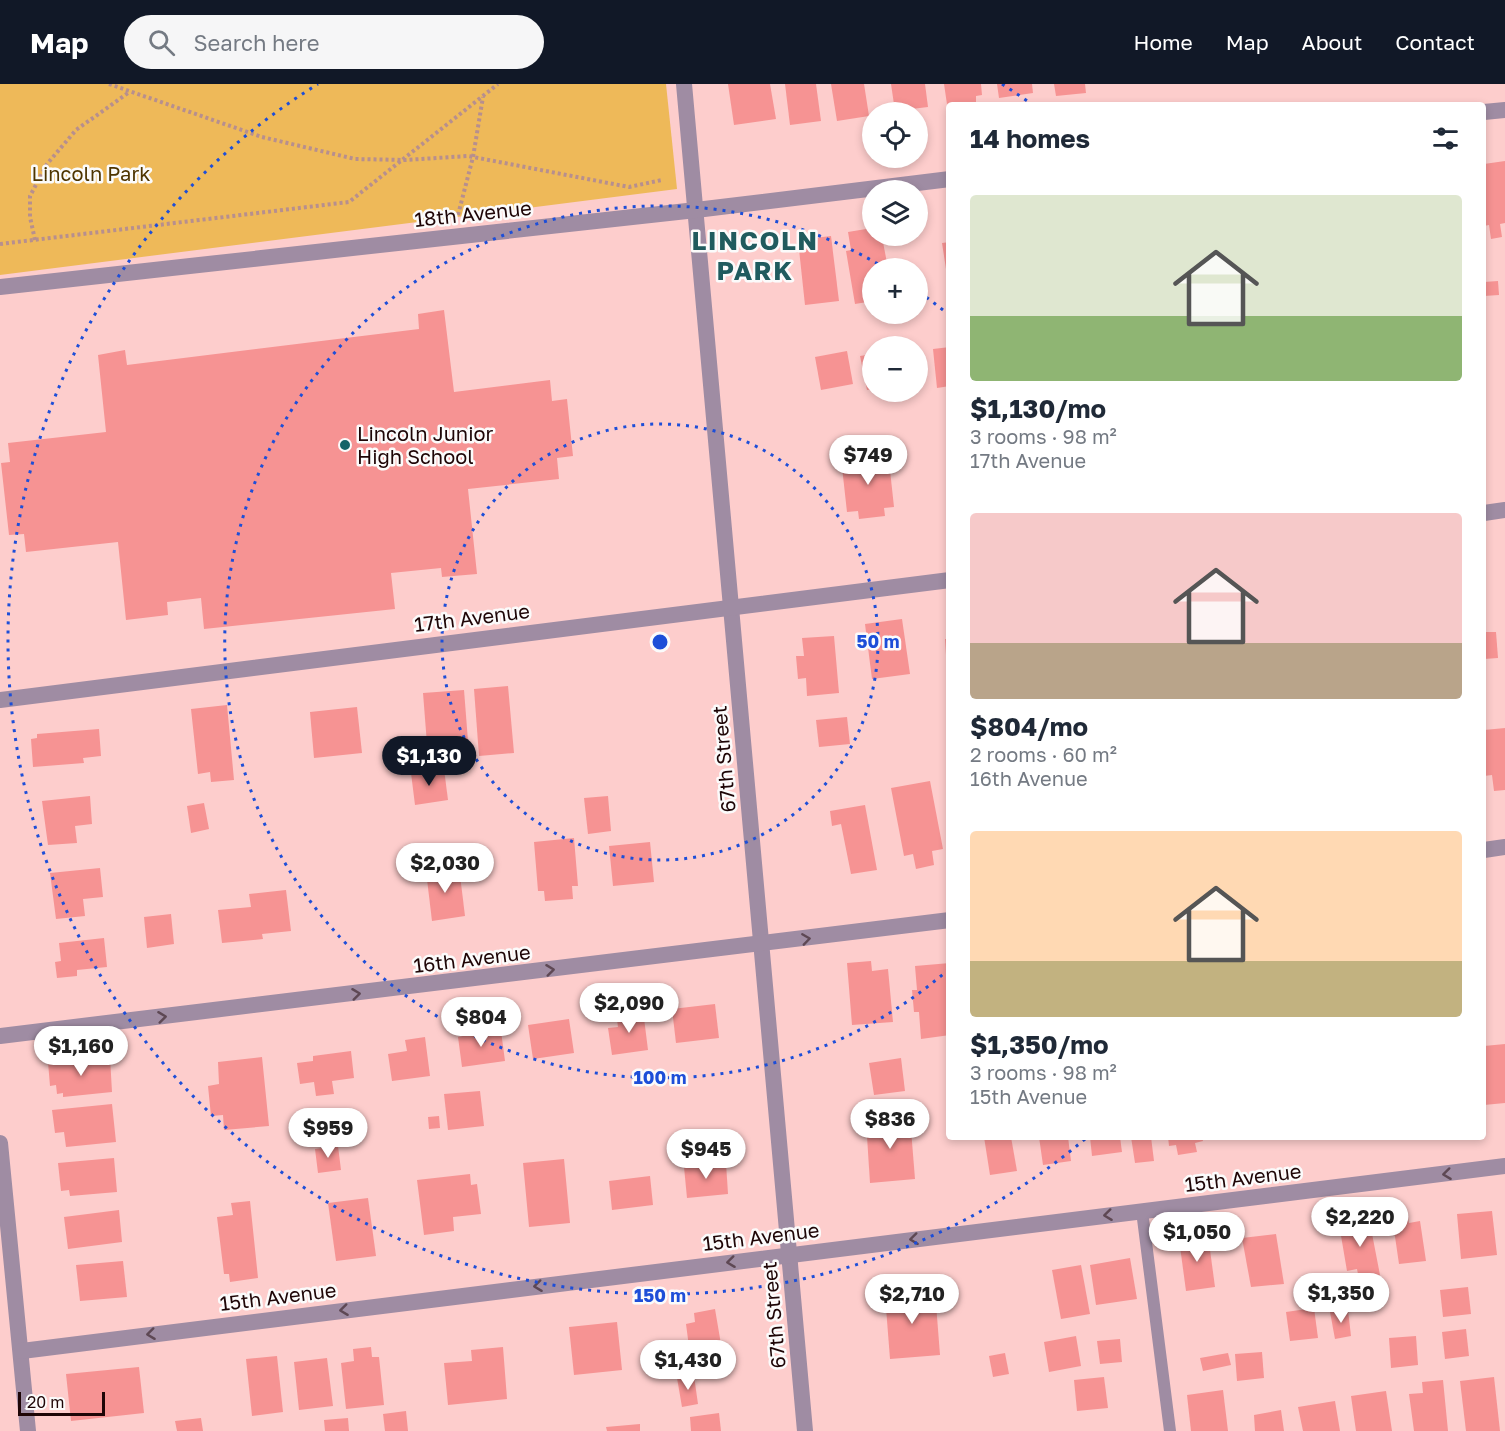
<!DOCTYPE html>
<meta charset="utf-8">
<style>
body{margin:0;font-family:"Golos Text",sans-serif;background:#f6f6f7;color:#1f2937;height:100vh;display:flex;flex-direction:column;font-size:22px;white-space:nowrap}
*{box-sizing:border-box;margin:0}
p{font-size:20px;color:#747a83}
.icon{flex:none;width:33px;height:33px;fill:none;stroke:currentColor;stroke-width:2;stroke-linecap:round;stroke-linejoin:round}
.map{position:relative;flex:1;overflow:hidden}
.drawer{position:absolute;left:946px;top:18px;width:540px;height:1038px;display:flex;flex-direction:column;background:#fff;border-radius:6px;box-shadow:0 3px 9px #0003}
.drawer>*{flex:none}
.buttons{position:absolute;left:862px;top:18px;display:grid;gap:12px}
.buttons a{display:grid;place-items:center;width:66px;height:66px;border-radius:50%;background:#fff;box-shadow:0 3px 9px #0003;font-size:30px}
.scale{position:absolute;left:18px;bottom:15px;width:87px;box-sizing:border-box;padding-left:6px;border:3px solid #1e0506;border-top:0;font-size:16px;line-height:21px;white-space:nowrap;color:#1e0506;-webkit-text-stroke:4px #fbfbfb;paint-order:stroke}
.price{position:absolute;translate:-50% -51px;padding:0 14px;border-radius:21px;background:#fff;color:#222;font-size:20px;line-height:39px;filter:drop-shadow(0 2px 3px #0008)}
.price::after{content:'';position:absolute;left:50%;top:36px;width:18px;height:14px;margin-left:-9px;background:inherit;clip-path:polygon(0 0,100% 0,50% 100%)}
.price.active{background:#111827;color:#fff}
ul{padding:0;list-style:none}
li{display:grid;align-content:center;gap:12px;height:318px;padding:0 24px}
li span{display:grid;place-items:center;height:186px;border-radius:6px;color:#555}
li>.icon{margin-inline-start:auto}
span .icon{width:108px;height:108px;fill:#fffc;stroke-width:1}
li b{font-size:26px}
h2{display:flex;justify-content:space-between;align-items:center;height:72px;padding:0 24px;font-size:26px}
header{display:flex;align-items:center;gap:36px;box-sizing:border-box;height:84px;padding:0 30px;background:#111827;color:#fff}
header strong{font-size:28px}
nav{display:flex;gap:33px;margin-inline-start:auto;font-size:21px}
.search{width:420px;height:54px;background:#f6f6f7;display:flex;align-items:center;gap:15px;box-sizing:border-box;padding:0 21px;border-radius:33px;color:#747a83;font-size:22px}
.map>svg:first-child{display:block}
</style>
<header>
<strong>Map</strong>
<div class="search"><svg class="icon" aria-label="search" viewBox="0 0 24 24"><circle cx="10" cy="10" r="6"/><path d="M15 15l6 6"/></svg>Search here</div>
<nav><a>Home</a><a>Map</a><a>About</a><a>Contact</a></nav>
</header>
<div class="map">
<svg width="1505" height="1347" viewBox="0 0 1505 1347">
<rect width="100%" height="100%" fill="#fdcdcc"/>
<polygon fill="#eeb959" points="0,0 666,0 677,105 0,191"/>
<g fill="#f69393">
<polygon points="728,0 770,0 776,35 734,41"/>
<polygon points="785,0 816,0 821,37 790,41"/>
<polygon points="831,0 864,0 869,32 837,37"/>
<polygon points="891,0 925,0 928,23 895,27"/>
<polygon points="944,0 981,0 982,11 976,12 976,19 950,21 948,27"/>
<polygon points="997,0 1032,0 1033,9 999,14"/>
<polygon points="1054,0 1085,0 1086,9 1056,12"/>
<polygon points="1505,77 1505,139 1500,140 1502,153 1491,155 1489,141 1484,142 1484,80"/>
<polygon points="872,144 874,154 882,153 888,184 873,184 873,217 855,220 846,167 851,166 848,148"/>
<polygon points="831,152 839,217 805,221 798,156"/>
<polygon points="950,158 950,198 948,198 942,159"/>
<polygon points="1498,197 1499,211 1484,212 1484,198"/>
<polygon points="444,226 454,308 550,296 552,317 567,315 573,372 557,374 559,395 468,405 477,490 442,493 441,484 391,489 395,525 204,545 201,514 167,518 168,531 126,536 118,458 26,468 24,450 9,451 1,379 10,378 8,359 106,348 98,271 125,266 127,281 419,245 418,230"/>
<polygon points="950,263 950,302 937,304 933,265"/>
<polygon points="847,267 853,300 821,306 815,273"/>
<polygon points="873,270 873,305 867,306 860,272"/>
<polygon points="868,365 870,379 889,377 894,423 884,424 885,432 859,435 858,427 847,428 842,383 855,382 854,366"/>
<polygon points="902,535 910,590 872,595 865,540"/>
<polygon points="1484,548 1496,548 1498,574 1484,575"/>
<polygon points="834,552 839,609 807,612 806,594 798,595 796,572 804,572 802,554"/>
<polygon points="945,555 950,555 950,586 947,586"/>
<polygon points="508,602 514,669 479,672 474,605"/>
<polygon points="464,606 469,670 428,673 423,609"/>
<polygon points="227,621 234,696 211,698 210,688 198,690 191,625"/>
<polygon points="357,623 362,669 314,674 310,628"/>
<polygon points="847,633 850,660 819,663 816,636"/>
<polygon points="1505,644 1505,706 1494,707 1492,691 1484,692 1484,646"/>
<polygon points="99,645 101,672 83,674 84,679 33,683 31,655 37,654 37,650"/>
<polygon points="444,685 448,716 415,721 411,689"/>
<polygon points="930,697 943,765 932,767 934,781 916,785 913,770 904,772 891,704"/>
<polygon points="90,712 92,740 75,742 77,759 48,761 42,717"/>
<polygon points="608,712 611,747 588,750 584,714"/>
<polygon points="204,719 209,745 191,749 187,722"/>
<polygon points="865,721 877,786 851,790 841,740 832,742 830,727"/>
<polygon points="574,754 578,802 572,802 573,815 545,817 544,807 538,807 534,758"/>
<polygon points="650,758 654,798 613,802 609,762"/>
<polygon points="459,783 465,832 432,837 426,787"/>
<polygon points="100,784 103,813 83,815 85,832 56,835 50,789"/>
<polygon points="286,806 291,847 262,850 263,855 222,859 218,826 251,823 249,810"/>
<polygon points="171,830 174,860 147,864 144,833"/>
<polygon points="104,854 107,883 77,886 77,892 57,894 55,878 61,877 59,859"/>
<polygon points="871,877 872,887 888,885 893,938 852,941 847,879"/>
<polygon points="950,879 950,951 921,955 919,928 914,928 912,906 917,906 915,882"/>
<polygon points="715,920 719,954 676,959 672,925"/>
<polygon points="643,926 648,966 612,971 608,944 618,943 617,936 628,934 627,928"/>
<polygon points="569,935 574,969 533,975 528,941"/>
<polygon points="481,943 482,950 501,947 505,977 462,983 458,953 473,950 472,944"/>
<polygon points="425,953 430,992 392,997 388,970 407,967 405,956"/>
<polygon points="1505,960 1505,1019 1484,1021 1484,962"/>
<polygon points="351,967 354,994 332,997 334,1010 316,1012 314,998 300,1000 297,979 313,977 313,972"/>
<polygon points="110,973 112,1008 63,1013 63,1009 57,1010 56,1001 50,1002 48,978"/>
<polygon points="262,973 269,1042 224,1046 223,1031 211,1032 208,1002 219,1000 218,978"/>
<polygon points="901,974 905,1007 874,1011 869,979"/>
<polygon points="480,1007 484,1042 448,1046 444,1010"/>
<polygon points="112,1020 116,1058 66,1063 64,1048 55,1049 52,1026"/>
<polygon points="439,1032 440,1044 429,1045 428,1033"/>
<polygon points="910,1033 915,1095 870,1099 866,1037"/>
<polygon points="984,1053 1011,1053 1017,1087 990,1091"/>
<polygon points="1039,1053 1068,1053 1071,1077 1043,1081"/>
<polygon points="1090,1053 1120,1053 1122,1068 1092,1072"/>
<polygon points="1131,1053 1151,1053 1154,1077 1135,1079"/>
<polygon points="1168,1053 1202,1053 1203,1057 1195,1059 1197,1068 1178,1071 1176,1061 1169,1062"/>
<polygon points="338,1062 341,1086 318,1089 315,1065"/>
<polygon points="114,1074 117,1108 70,1112 69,1106 61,1107 58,1079"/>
<polygon points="564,1075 570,1139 529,1143 523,1079"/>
<polygon points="726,1079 728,1110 687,1114 684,1083"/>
<polygon points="470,1090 471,1101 477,1100 481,1130 453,1133 454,1147 424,1151 417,1096"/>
<polygon points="650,1092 653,1121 612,1126 609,1097"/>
<polygon points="368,1114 376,1172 336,1177 328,1119"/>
<polygon points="250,1117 258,1194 230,1198 229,1190 224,1190 217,1133 233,1131 231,1119"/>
<polygon points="119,1126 122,1158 68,1165 64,1133"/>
<polygon points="1492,1127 1497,1171 1461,1175 1457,1130"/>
<polygon points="1407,1130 1409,1139 1420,1137 1426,1177 1399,1180 1392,1132"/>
<polygon points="1369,1134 1380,1191 1359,1195 1357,1185 1347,1187 1339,1140"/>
<polygon points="1276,1150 1284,1200 1251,1203 1242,1154"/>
<polygon points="1208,1151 1215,1203 1186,1207 1179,1155"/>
<polygon points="1130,1174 1137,1215 1096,1221 1090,1181"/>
<polygon points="123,1177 127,1213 80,1217 76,1181"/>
<polygon points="1081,1181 1090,1230 1061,1235 1052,1186"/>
<polygon points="1468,1203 1471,1230 1443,1233 1440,1206"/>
<polygon points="935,1207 940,1271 890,1275 885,1211"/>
<polygon points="1314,1224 1318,1254 1290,1257 1286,1228"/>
<polygon points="715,1225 723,1272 691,1278 686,1240 695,1238 694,1229"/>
<polygon points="1348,1226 1351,1252 1335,1255 1330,1228"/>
<polygon points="617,1238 622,1286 574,1291 569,1243"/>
<polygon points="1466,1245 1469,1272 1445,1275 1442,1248"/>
<polygon points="1076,1252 1081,1282 1049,1288 1044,1258"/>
<polygon points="1416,1252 1418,1281 1391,1284 1389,1254"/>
<polygon points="1120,1255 1122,1278 1100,1280 1097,1257"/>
<polygon points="371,1263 372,1273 379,1273 384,1321 346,1325 341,1279 354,1277 353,1265"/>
<polygon points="503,1263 507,1315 448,1321 444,1279 472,1277 471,1266"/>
<polygon points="1262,1268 1264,1294 1237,1297 1235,1270"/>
<polygon points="1005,1269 1009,1290 993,1293 989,1272"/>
<polygon points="1228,1269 1231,1281 1203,1287 1200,1274"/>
<polygon points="277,1272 283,1328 252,1332 246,1275"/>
<polygon points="327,1274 333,1322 299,1326 294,1278"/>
<polygon points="139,1283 144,1329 71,1337 66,1290"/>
<polygon points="694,1292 698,1320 682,1323 677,1294"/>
<polygon points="1104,1293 1108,1324 1077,1327 1074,1296"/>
<polygon points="1494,1293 1500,1347 1466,1347 1460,1297"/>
<polygon points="1443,1296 1448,1347 1414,1347 1409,1310 1423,1309 1422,1298"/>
<polygon points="1223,1306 1228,1347 1191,1347 1187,1311"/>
<polygon points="1386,1307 1392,1347 1356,1347 1351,1312"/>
<polygon points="1335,1317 1340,1347 1303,1347 1298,1323"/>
<polygon points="1281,1326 1284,1347 1255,1347 1254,1331"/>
<polygon points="406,1327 408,1347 385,1347 383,1330"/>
<polygon points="719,1329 721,1347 691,1347 690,1333"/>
<polygon points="201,1334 203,1347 177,1347 175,1337"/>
<polygon points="348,1334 349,1347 325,1347 324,1336"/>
<polygon points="640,1340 640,1347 607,1347 606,1343"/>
</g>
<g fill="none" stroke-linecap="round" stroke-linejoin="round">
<g stroke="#b78f8e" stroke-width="4" stroke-dasharray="3 3" stroke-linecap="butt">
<polyline points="109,0 262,53 355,75 405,76 468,72 629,103 662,96"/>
<polyline points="458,131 473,73 483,13"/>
<polyline points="35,156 30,133 30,112 47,80 76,46 128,9"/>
<polyline points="0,160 349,118 498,0"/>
</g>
<polyline stroke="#9f8ca3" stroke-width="12" points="1142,1127 1170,1347"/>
<g stroke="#9f8ca3" stroke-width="16">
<polyline points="684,0 805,1347"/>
<polyline points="1484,28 1505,26"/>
<polyline points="0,203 696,126 950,95"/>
<polyline points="1484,429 1505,426"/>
<polyline points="0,616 950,496"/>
<polyline points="1484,766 1505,763"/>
<polyline points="0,952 950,836"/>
<polyline points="0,1059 28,1347"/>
<polyline points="22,1267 1505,1082"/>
</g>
</g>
<defs><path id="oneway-chevron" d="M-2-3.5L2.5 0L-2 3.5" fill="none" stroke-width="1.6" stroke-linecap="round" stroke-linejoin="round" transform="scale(1.5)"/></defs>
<g stroke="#5e4854">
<use href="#oneway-chevron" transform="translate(806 855) rotate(-8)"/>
<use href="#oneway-chevron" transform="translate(550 886) rotate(-7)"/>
<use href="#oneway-chevron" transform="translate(356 910) rotate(-7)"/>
<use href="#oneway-chevron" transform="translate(162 933) rotate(-7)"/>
<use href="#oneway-chevron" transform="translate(1447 1090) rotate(173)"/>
<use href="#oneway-chevron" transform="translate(1108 1131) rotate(173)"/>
<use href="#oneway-chevron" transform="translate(914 1155) rotate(173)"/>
<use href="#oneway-chevron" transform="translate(731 1178) rotate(173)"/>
<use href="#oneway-chevron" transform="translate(538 1202) rotate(173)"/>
<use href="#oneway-chevron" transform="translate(344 1226) rotate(173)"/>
<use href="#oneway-chevron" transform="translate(151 1250) rotate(173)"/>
</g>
<g fill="none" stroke="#1d4ed8" stroke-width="3" stroke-dasharray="3 6">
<circle cx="660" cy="558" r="218"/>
<path d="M949 885A436 436 0 1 1 885 184M919 208A436 436 0 0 1 949 231"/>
<path d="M1085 1055A654 654 0 1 1 318 0M1002 0A654 654 0 0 1 1030 19"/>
</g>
<circle fill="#156468" stroke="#fbfbfb" stroke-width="2" cx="345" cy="361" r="6"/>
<g text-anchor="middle" stroke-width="5" stroke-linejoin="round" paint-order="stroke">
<g font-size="20" fill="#4e3500" stroke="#fbfbfb">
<text x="91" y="97">Lincoln Park</text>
</g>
<g font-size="20" fill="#1e0506" stroke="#fbfbfb">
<text transform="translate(473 130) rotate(-6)" y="7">18th Avenue</text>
<text transform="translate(472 534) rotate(-7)" y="7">17th Avenue</text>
<text transform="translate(724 675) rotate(-95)" y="7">67th Street</text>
<text transform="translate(472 875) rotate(-7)" y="7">16th Avenue</text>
<text transform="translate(1243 1094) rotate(-7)" y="7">15th Avenue</text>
<text transform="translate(761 1153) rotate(-7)" y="7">15th Avenue</text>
<text transform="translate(278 1213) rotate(-7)" y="7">15th Avenue</text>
<text transform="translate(774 1231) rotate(-95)" y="7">67th Street</text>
</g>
<g font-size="20" fill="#1e0506" stroke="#fbfbfb" text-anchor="start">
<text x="357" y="357">Lincoln Junior<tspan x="357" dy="23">High School</tspan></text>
</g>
<g font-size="26" font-weight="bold" letter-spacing="1.5" fill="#205b5e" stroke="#fbfbfb">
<text x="755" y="166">LINCOLN<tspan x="755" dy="30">PARK</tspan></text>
</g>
</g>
<circle cx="660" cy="558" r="9" fill="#1d4ed8" stroke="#fbfbfb" stroke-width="3"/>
<g font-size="18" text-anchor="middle" font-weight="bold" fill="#1d4ed8" stroke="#fbfbfb" stroke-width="5" stroke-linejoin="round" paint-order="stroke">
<text x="878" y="564">50 m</text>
<text x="660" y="1000">100 m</text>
<text x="660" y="1218">150 m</text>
</g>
</svg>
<div class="buttons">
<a><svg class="icon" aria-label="locate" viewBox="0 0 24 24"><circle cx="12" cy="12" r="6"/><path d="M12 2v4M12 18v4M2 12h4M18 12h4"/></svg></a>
<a><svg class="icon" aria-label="layers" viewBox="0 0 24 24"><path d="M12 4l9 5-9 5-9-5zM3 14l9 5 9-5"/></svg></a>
<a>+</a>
<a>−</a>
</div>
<div class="scale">20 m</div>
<b class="price" style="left:868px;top:402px">$749</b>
<b class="price active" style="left:429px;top:703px">$1,130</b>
<b class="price" style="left:445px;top:810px">$2,030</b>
<b class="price" style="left:629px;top:950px">$2,090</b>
<b class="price" style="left:481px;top:964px">$804</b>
<b class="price" style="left:81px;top:993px">$1,160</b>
<b class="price" style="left:890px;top:1066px">$836</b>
<b class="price" style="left:328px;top:1075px">$959</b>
<b class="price" style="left:706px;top:1096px">$945</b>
<b class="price" style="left:1360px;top:1164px">$2,220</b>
<b class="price" style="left:1197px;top:1179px">$1,050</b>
<b class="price" style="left:1341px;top:1240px">$1,350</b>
<b class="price" style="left:912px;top:1241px">$2,710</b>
<b class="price" style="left:688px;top:1307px">$1,430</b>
<section class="drawer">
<h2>14 homes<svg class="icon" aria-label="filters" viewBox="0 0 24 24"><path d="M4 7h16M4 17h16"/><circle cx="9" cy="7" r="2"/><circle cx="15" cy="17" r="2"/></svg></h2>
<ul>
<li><span style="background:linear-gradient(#dfe7d0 65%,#8fb573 0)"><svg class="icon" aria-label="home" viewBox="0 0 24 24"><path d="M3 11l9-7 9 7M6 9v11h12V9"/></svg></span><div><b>$1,130/mo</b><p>3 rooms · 98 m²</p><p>17th Avenue</p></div></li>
<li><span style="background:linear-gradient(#f6c9c9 70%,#b9a48a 0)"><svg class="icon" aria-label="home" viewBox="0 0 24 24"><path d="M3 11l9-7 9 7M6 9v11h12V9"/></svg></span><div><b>$804/mo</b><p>2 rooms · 60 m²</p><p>16th Avenue</p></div></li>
<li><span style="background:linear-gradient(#ffd9b3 70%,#c2b280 0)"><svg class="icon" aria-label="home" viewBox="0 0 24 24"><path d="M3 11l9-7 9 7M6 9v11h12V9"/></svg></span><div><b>$1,350/mo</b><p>3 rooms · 98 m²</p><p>15th Avenue</p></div></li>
</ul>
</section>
</div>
